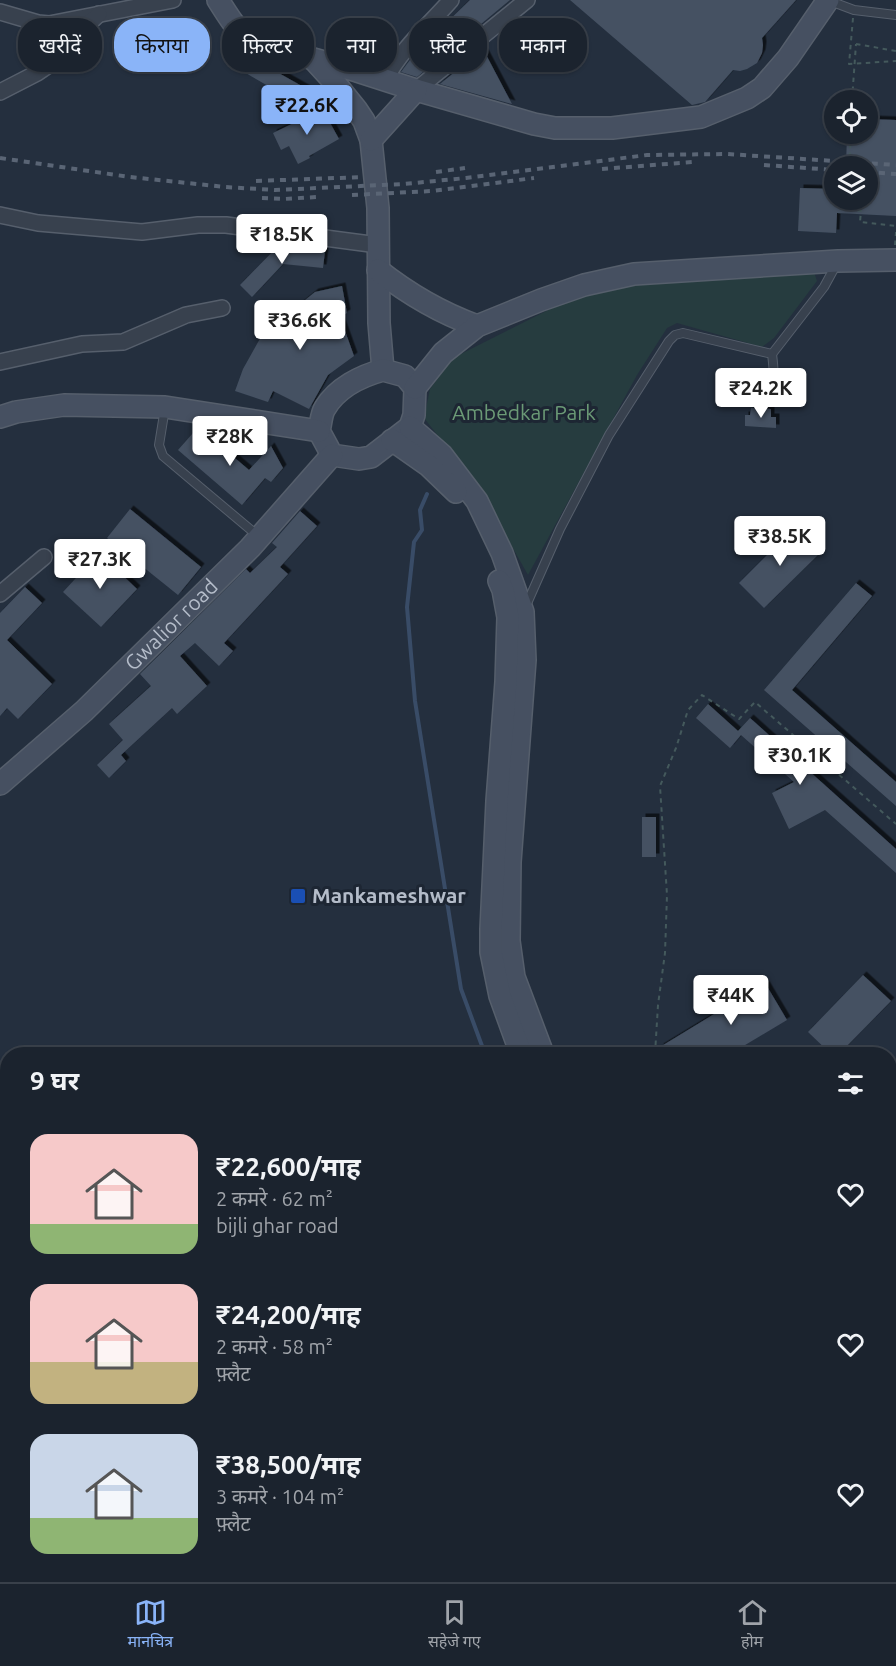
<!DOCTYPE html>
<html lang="hi">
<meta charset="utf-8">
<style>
body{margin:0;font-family:Ubuntu,"Noto Sans Devanagari",sans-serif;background:#242b36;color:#f1f3f6;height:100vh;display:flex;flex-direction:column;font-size:22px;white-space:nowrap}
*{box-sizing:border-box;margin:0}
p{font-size:20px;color:#a0a4aa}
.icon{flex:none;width:33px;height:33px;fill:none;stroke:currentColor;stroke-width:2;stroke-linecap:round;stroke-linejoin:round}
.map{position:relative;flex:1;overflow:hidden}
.panel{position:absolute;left:0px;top:1047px;width:897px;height:536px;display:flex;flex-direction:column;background:#1b232e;border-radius:24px 24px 0 0;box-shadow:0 2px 4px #0004,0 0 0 2px #39404a}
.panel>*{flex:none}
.top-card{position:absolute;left:18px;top:18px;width:861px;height:54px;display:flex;gap:12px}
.buttons{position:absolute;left:824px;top:90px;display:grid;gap:12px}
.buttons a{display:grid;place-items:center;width:54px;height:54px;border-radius:50%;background:#1b232e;box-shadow:0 2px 4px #0004,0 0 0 2px #39404a;font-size:30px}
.price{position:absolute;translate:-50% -51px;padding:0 14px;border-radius:6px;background:#fff;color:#222;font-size:20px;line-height:39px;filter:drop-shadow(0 2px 3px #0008)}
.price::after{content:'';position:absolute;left:50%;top:36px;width:18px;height:14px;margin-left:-9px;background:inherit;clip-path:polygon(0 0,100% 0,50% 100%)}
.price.selected{background:#8ab4f8;color:#111}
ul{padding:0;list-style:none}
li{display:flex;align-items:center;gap:18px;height:150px;padding:0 30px}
li span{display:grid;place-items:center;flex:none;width:168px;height:120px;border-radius:18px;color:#555}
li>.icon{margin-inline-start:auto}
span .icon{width:72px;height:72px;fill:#fffc;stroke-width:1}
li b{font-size:26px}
h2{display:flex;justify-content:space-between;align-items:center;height:72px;padding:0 30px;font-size:26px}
.tag{padding:0 21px;border-radius:24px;background:#1b232e;box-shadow:0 2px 4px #0004,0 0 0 2px #39404a;font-size:21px;line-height:54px}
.tag.selected{background:#8ab4f8;color:#111}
.tab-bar{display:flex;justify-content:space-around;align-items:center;height:84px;border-top:2px solid #39404a;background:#1b232e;font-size:16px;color:#a0a4aa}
.tab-bar a{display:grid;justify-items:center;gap:3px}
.tab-bar .selected{color:#8ab4f8}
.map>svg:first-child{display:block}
</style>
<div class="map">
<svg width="896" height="1582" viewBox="0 0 896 1582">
<defs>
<filter id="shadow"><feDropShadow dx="3.5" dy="-3.5" stdDeviation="0" flood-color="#0009"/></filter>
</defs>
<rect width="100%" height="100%" fill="#242f3e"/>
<g fill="#263c3f">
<polygon points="814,272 817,281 774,338 762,347 677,323 667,328 637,375 528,575 479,488 424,418 430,389 453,358 568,300 612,284"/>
<polygon points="890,1480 896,1485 896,1549 891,1545 894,1540 890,1537"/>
</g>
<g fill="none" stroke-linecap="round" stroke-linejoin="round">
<g stroke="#394c67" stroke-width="4">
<polyline points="427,494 420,510 422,530 414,542 407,607 415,701 461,989 485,1054"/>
<polyline points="663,1575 666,1582"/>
</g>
</g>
<g fill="#455162" filter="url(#shadow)">
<polygon points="470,0 510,0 417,77 401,72 416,52"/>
<polygon points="570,0 796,0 762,38 763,45 762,53 757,63 747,69 740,71 733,70 705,102 692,105"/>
<polygon points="483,49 512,104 440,84"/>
<polygon points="252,58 316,94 308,109 244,72"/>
<polygon points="323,110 339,139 309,156 310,158 298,164 289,146 281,150 273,133 302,119 300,122"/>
<polygon points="867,119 896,120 896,216 837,213 836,233 798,231 800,188 834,189 834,200 867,200 867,166 846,166 847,134 867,134"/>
<polygon points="278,246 325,251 323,268 283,264 252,297 240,285"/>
<polygon points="342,286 347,313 340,317 354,356 328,375 309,409 273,391 268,402 235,391 243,369 262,335 315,292"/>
<polygon points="751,408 771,409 771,417 776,417 776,428 745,426 745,415 750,415"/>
<polygon points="193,433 203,442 208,435 249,470 271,446 283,468 271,482 265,478 242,505 178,450"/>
<polygon points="130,509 201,567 178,595 107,538"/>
<polygon points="300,511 317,526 280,567 288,574 224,643 233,651 219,666 195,643 180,656 207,686 177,714 172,708 121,755 126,761 109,778 97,765 123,740 109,724 151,686 140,674 246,569 250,573 277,547 272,543"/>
<polygon points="796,526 821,552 764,608 739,583"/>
<polygon points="99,553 137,589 101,627 63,592"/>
<polygon points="856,583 872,596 792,690 896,782 896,806 764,690"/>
<polygon points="25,587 42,603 7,640 52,684 18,719 7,708 0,716 0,613"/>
<polygon points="708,704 738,731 750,718 896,849 896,873 825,810 789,829 772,793 794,782 741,735 730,748 696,718"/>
<rect x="642" y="817" width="14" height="40"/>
<polygon points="863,975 891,1001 839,1054 831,1054 808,1032"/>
<polygon points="765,983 787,1020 730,1054 665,1054 660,1047"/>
</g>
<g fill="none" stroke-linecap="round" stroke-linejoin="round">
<g stroke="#565f6c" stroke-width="10">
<g id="lane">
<polyline points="830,1 854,10 896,15"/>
<polyline points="772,354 824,287 836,265"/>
<polyline points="165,408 159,445 163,456 258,536"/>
<path d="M525 608 560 529 609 435 669 341 675 335 683 333 772 354C774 370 776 385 766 400"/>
<polyline points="690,1582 700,1577"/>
</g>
</g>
<g stroke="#565f6c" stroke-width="18">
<g id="street">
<polyline points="0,12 38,23 49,24 173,0"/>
<path d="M385 80C401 49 428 26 451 0"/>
<polyline points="416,90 527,0"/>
<polyline points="0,92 37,73 65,54 67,51 68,43 99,14"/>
<polyline points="0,215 38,223 142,232 198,225 226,225 378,245"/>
<polyline points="0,362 82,344 123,342 186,315 222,308"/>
<polyline points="0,594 44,557"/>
<polyline points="0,1354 8,1351"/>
</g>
</g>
<g stroke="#565f6c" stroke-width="24">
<g id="secondary">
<path d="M218 0C229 17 238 34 256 43L357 71 416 90 534 124 555 128H612L701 117 747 98 762 88 788 58 828 0"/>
<polyline points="314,60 335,83 356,109 364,121 371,140 378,208 379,323 383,370"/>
<polyline points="371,140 416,90"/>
<path d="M378 270C407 293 441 313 477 326"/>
<path d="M383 370 405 376 415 388 414 415 410 427 371 457 359 459 332 455 319 431C321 424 321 414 325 408 337 388 361 376 383 370Z"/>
<polyline points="415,388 443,353 477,326 541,300 584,285 634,274 838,261 896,260"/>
<polyline points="0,417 16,412 64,405 165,407 319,431"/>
<polyline points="410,427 442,455 477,501 502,553 523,612 525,660 510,862 509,941 514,977 543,1054"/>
<polyline points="392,440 429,466 456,492"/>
<polyline points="499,581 503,590 508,617 506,682 497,801 491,929 491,952 500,996 521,1054"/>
<path id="s1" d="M0 784 84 711 250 548 332 455"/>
<polyline points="0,1518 8,1516"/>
<polyline points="0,1535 8,1532"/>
<polyline points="332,1575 345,1582"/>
<polyline points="365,1575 379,1582"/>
<polyline points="571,1575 571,1582"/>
</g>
</g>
<g stroke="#44595c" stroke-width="2" stroke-dasharray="4.5 4.5" stroke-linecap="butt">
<polyline points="853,18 849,64 896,61"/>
<polyline points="856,44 896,51"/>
<polyline points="848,200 848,209 861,211 860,222 896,226"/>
<polyline points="895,245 896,232"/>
<polyline points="655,1054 658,1005 665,953 667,895 660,786 676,748 688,710 702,695 739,719 755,702 896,824"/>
<polyline points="890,1406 896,1395"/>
<polyline points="890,1436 896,1422"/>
<polyline points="890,1476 896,1481"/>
<polyline points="890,1551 896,1556"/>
<polyline points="772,1575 793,1582"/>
<polyline points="807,1582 812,1580 815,1575"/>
</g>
<use href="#lane" stroke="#38414e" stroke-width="8"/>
<use href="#street" stroke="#38414e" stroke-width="15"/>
<use href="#secondary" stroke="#465061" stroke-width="21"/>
<g stroke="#5a6575" stroke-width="4" stroke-dasharray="6 6" stroke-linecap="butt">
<polyline points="0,158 130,177 225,187 275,190 404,184 466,178 647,155 727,154 896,165"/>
<polyline points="764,165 834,170"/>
<polyline points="602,169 692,162"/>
<polyline points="436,172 465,168"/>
<polyline points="867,172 896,174"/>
<polyline points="256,181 364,177"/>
<polyline points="352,195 432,191 534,178"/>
<polyline points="262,198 284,199 316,197"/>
</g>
<g stroke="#44595c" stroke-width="2" stroke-dasharray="4.5 4.5" stroke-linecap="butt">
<polyline points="852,100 856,44"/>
<polyline points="849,166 851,134"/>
</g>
</g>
<rect fill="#1a4fb4" stroke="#1d2633" stroke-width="2" x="290" y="888" width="16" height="16" rx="3"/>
<g text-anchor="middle" stroke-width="6" stroke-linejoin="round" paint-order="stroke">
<g font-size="21" fill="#6b9a76" stroke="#1d2633">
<text x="524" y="420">Ambedkar Park</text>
</g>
<g font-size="21" fill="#b4bcc9" stroke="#1d2633">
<text dy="7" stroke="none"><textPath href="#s1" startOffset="234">Gwalior road</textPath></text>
</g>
<g font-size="21" font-weight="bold" fill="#b4bcc9" stroke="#1d2633" text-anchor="start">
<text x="312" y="903">Mankameshwar</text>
</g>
</g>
</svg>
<div class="buttons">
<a><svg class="icon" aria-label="locate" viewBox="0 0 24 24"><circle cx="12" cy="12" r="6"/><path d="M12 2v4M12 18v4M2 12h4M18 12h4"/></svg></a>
<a><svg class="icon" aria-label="layers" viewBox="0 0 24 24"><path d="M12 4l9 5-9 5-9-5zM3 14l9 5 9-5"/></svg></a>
</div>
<b class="price selected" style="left:307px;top:136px">₹22.6K</b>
<b class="price" style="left:282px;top:265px">₹18.5K</b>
<b class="price" style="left:300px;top:351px">₹36.6K</b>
<b class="price" style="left:761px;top:419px">₹24.2K</b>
<b class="price" style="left:230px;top:467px">₹28K</b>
<b class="price" style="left:780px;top:567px">₹38.5K</b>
<b class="price" style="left:100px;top:590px">₹27.3K</b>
<b class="price" style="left:800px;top:786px">₹30.1K</b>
<b class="price" style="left:731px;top:1026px">₹44K</b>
<div class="top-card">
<a class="tag">खरीदें</a>
<a class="tag selected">किराया</a>
<a class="tag">फ़िल्टर</a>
<a class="tag">नया</a>
<a class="tag">फ़्लैट</a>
<a class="tag">मकान</a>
</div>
<section class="panel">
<h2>9 घर<svg class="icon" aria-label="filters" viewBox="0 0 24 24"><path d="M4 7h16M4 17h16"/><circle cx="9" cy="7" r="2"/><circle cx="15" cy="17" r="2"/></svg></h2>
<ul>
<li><span style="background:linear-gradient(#f6c9c9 75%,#8fb573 0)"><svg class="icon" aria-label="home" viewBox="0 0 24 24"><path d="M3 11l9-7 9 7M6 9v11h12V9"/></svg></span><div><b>₹22,600/माह</b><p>2 कमरे · 62 m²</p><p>bijli ghar road</p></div><svg class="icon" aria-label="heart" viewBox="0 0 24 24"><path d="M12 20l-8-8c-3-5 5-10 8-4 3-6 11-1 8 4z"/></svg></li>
<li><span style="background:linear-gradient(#f6c9c9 65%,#c2b280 0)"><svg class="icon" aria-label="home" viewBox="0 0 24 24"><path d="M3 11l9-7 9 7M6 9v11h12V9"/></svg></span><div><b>₹24,200/माह</b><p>2 कमरे · 58 m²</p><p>फ़्लैट</p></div><svg class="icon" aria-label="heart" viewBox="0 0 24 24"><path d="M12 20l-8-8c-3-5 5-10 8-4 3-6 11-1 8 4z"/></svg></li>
<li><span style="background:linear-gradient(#c9d6e8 70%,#8fb573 0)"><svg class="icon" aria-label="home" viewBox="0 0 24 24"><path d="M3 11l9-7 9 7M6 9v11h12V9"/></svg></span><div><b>₹38,500/माह</b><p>3 कमरे · 104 m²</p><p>फ़्लैट</p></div><svg class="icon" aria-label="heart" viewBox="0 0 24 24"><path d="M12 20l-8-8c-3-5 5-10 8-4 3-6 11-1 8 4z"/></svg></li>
</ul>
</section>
</div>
<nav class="tab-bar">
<a class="selected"><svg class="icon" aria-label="map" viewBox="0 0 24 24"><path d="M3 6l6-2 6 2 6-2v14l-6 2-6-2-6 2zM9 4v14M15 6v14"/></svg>मानचित्र</a>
<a><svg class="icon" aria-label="saved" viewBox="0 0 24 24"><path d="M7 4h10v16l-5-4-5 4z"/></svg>सहेजे गए</a>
<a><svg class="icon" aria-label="home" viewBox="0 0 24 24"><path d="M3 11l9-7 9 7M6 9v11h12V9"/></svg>होम</a>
</nav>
